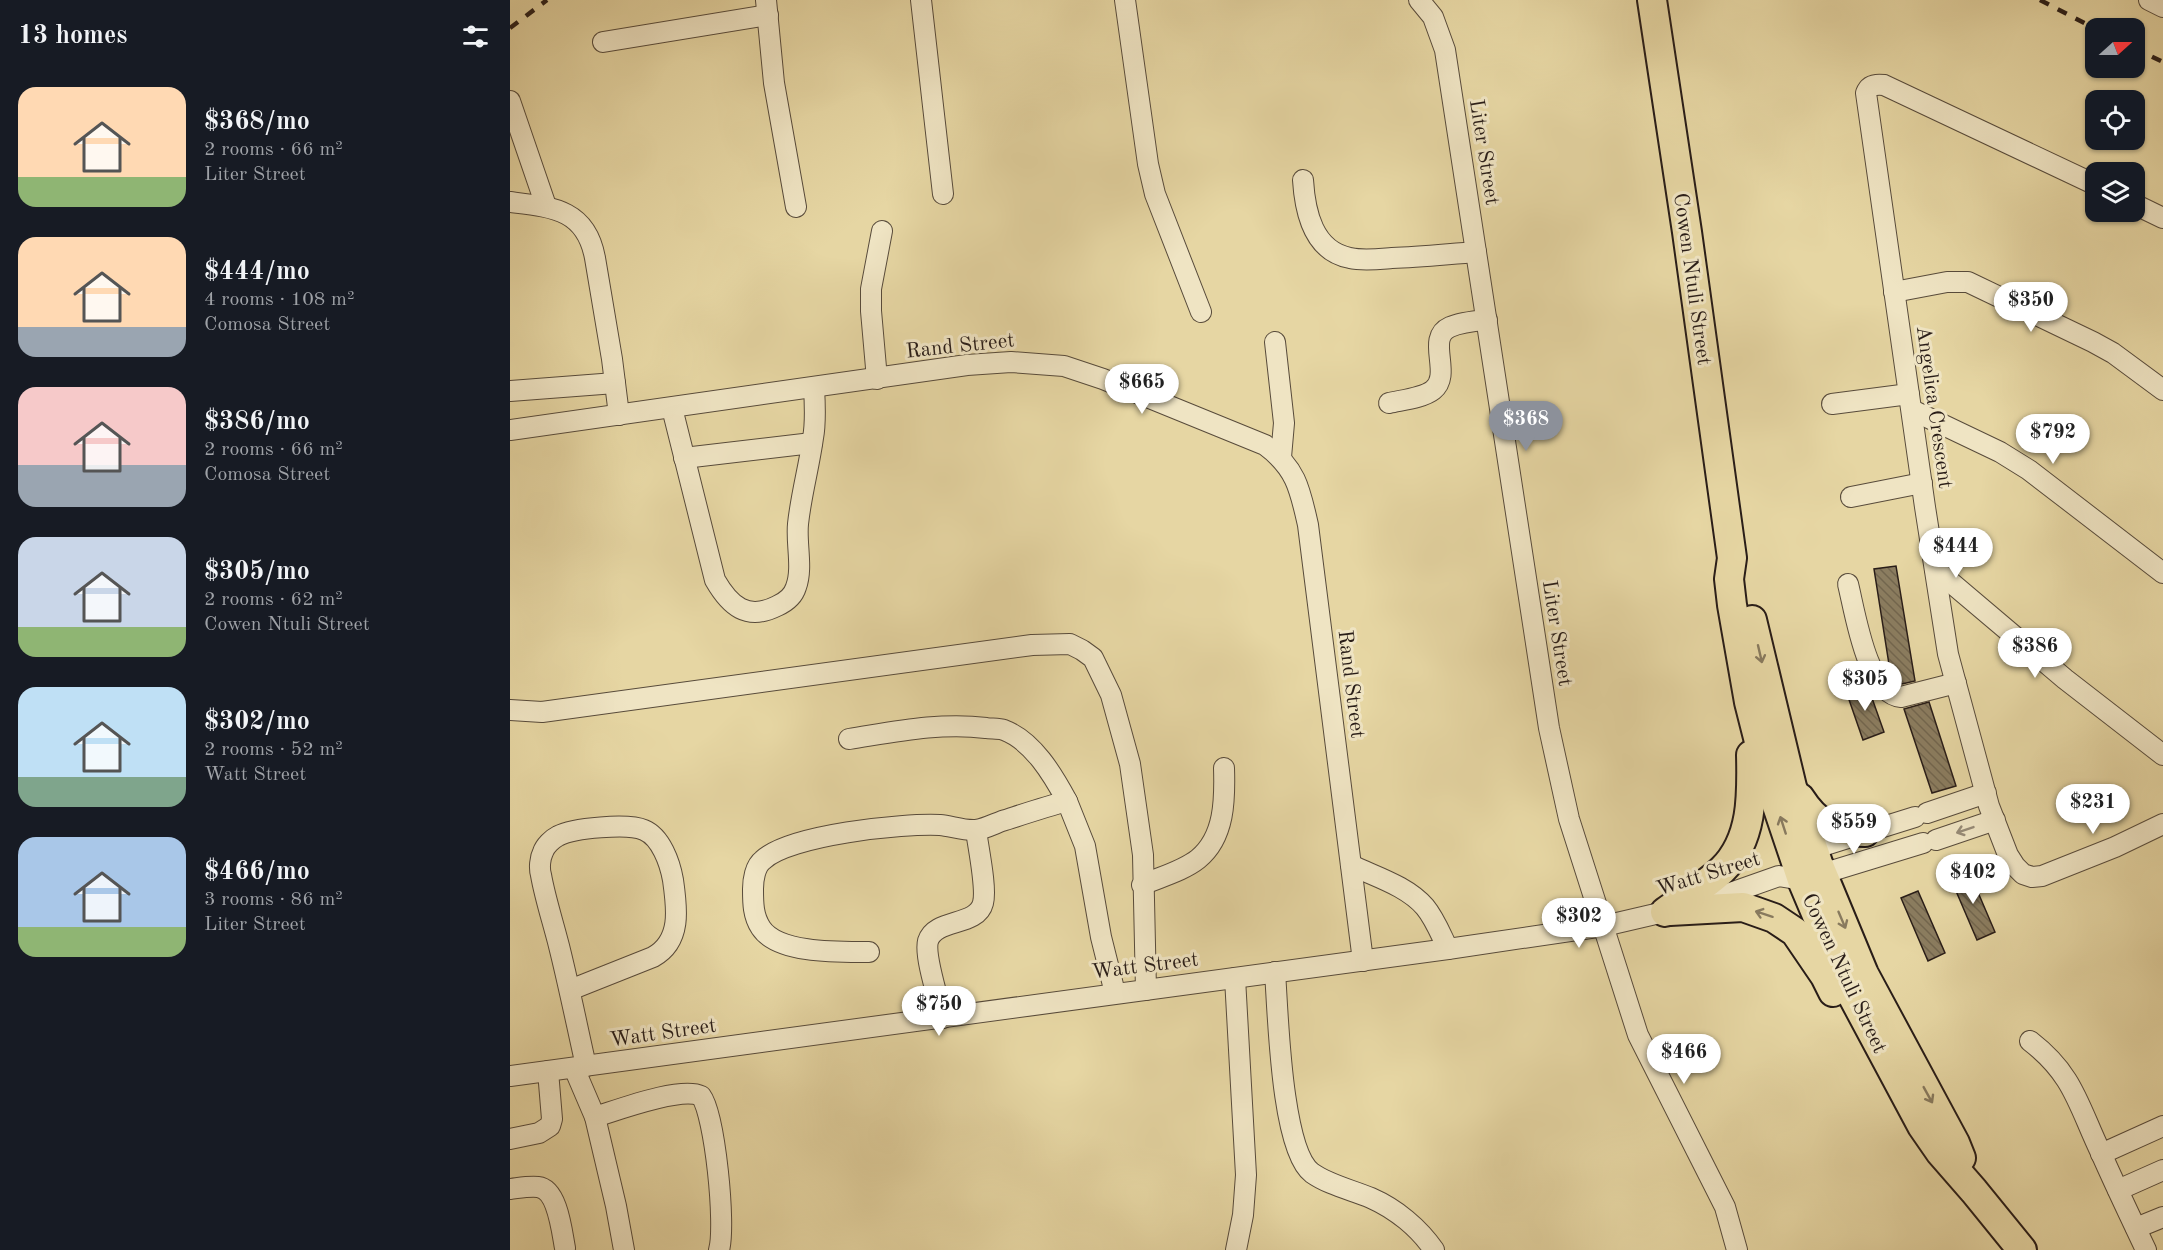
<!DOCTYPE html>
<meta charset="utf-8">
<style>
body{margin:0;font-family:"Old Standard TT",serif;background:#20242c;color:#f1f3f6;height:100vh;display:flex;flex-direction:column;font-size:22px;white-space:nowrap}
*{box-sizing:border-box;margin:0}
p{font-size:20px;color:#9ea1a6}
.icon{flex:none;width:33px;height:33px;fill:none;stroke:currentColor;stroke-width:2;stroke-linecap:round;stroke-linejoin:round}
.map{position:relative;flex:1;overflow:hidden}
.panel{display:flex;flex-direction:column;background:#171b24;width:510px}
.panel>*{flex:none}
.needle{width:39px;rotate:69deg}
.buttons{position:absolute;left:1575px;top:18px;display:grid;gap:12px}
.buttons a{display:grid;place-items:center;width:60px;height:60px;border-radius:12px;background:#171b24;box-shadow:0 2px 4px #0004;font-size:30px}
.price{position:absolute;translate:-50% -51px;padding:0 14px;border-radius:21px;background:#fff;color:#222;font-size:20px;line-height:39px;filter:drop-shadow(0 2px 3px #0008)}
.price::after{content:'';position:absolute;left:50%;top:36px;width:18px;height:14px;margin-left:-9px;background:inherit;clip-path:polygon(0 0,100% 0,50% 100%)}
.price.active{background:#8c9099;color:#fff}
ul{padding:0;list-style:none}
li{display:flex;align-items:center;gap:18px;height:150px;padding:0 18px}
li span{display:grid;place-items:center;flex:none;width:168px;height:120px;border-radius:18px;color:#555}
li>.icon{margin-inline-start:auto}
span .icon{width:72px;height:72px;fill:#fffc;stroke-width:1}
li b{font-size:26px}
h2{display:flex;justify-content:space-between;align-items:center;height:72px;padding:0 18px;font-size:26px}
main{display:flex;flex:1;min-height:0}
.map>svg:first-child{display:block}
</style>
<main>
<section class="panel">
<h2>13 homes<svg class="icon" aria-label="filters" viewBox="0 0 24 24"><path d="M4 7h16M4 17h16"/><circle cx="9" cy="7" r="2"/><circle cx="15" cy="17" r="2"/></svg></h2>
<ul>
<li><span style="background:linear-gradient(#ffd9b3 75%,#8fb573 0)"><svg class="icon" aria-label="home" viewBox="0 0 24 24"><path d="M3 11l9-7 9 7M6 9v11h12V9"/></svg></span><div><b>$368/mo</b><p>2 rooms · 66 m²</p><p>Liter Street</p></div></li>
<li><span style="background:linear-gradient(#ffd9b3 75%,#9aa5b1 0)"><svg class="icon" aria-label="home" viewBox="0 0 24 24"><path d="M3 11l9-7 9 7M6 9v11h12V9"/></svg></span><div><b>$444/mo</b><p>4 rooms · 108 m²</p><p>Comosa Street</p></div></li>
<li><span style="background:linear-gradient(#f6c9c9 65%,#9aa5b1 0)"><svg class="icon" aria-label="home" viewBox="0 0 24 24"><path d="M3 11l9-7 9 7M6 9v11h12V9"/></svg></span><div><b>$386/mo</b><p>2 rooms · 66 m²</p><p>Comosa Street</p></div></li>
<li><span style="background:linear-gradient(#c9d6e8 75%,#8fb573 0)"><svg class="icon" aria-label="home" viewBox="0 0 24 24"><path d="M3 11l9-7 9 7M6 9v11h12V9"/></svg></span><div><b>$305/mo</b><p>2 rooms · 62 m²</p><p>Cowen Ntuli Street</p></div></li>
<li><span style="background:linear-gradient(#bfe0f5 75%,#7fa58c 0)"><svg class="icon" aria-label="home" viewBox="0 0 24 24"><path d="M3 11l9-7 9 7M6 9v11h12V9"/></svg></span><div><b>$302/mo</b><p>2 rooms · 52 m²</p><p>Watt Street</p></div></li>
<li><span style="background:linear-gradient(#a9c7e8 75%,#8fb573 0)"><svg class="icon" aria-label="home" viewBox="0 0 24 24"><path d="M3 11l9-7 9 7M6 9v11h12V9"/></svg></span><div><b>$466/mo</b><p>3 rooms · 86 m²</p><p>Liter Street</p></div></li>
</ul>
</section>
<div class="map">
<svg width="1653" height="1250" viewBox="0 0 1653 1250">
<defs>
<pattern id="building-back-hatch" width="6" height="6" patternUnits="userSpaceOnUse" patternTransform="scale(1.5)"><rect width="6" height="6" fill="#8b7d60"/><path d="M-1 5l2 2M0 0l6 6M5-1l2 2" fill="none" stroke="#72664e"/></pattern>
</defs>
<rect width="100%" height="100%" fill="#e6d6a3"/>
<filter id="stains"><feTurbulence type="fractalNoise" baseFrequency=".00333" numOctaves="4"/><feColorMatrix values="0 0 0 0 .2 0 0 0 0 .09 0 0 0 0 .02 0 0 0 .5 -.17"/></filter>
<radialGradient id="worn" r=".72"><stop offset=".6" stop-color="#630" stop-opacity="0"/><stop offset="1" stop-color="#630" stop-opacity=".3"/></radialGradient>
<g fill="url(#building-back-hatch)" stroke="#291d18" stroke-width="1.5">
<polygon points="1386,566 1405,681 1392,684 1381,677 1364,569"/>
<polygon points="1357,684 1374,732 1353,740 1336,691"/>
<polygon points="1419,702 1446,786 1422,793 1394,709"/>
<polygon points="1458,869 1485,932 1467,940 1440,877"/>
<polygon points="1408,891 1435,953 1418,961 1391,898"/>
</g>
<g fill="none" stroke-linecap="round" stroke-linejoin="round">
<g stroke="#584b3b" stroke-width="22">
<g id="minor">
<polyline points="256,0 264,83 286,207"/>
<polyline points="411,0 433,194"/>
<polyline points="615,0 638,164 645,194 691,312"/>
<polyline points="909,0 923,17 935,50 1039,728 1059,819 1128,1035 1215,1207 1227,1250"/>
<polyline points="1639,0 1653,7"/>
<polyline points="93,42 258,15"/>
<polyline points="0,101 36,206"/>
<path d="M793 180C795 212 803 251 840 258 853 261 869 259 882 258 910 257 938 254 966 252"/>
<path d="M1586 185 1374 85C1366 84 1359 85 1356 93L1415 507 1438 654 1479 806 1498 855 1505 866 1513 874 1522 877 1532 876 1605 847 1653 824"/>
<path d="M0 202C42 207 76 209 85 258L102 359 109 415"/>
<polyline points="1624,204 1653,218"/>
<polyline points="1384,292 1437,282 1458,282 1583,342 1603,353 1653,390"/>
<polyline points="765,342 774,423 771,457"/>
<polyline points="367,379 361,311 361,289 372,231"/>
<polyline points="0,391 105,383"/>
<path d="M879 403C892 400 913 398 923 390 943 374 915 338 940 327 951 322 965 321 977 320"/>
<polyline points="1322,404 1399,394"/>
<path d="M162 408 205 580C220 606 237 621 267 606 276 602 283 597 286 587 293 568 286 544 288 524 291 495 299 467 303 438 306 422 305 404 304 388"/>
<polyline points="1402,410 1490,452 1519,470 1653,573"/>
<path d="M0 430 457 365 501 362 554 366 593 379 755 445C786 468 790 489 798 525L853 961"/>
<polyline points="174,458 302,443"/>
<polyline points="1341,497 1412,483"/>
<polyline points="1425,569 1555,679 1653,755"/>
<path d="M1338 584C1345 612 1357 694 1391 697L1446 683"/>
<polyline points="0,710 32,712 522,645 560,644 572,650 583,658 601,695 620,764 633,855 636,990"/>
<path d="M339 739C384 732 430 722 476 728 481 729 488 728 494 730 523 741 543 775 557 801 535 807 514 814 492 821 484 824 474 829 466 830 454 831 441 826 430 825 393 823 279 835 253 860 245 866 243 880 243 889 243 903 243 916 251 928 268 954 331 952 359 952"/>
<polyline points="557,801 575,846 591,937 605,993"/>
<polyline points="1417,813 1476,793"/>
<polyline points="1426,840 1485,820"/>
<polyline points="1293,852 1405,817"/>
<path d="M841 865C866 877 897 886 915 907 925 919 931 935 938 949"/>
<path d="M632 885C650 877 673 871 688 859 715 837 715 799 714 768"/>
<polyline points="1198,901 1269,876 1292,880 1413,843"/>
<path d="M765 972C768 1012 771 1150 802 1173 819 1185 842 1190 861 1198 886 1209 909 1228 924 1250"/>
<polyline points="725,978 736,1175 733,1215 726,1250"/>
<path d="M60 990 143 957C172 941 167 908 163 880 160 863 151 837 134 830 118 823 63 828 48 836 42 839 35 846 33 852 30 858 29 868 31 875 35 898 43 922 49 946 59 986 67 1026 76 1066"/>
<path d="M433 1018C429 1001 414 956 418 941 425 918 467 927 473 903 477 888 468 847 466 830"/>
<path d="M1520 1041C1564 1075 1568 1105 1591 1153 1605 1185 1621 1218 1636 1250"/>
<polyline points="64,1068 85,1117 106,1206 114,1250"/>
<polyline points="0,1076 938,949 1094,926 1167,909"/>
<path d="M85 1117C108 1110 171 1086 191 1096 205 1115 216 1226 209 1250"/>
<polyline points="0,1139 29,1133 40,1126 42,1119 38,1071"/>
<polyline points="1591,1154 1653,1126"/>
<path d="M0 1189C9 1188 19 1186 28 1187 48 1189 52 1233 55 1248"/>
<polyline points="1608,1190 1653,1170"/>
<polyline points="1626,1228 1653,1217"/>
</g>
</g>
<g stroke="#291d18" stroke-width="32">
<g id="highway">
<polyline points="1142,0 1177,232 1222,558 1219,579 1222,605 1239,702 1260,785 1292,880 1335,982 1412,1126 1430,1152 1464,1191 1512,1250"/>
<polyline points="1242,620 1282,787 1308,863 1354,974 1445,1143 1451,1158"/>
<path d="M1290 798C1308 826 1323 831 1355 832"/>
<polyline points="1160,911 1233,907 1264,918 1285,932 1315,976 1323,992"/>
<path d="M1155 912C1174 898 1195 886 1212 870 1243 840 1242 795 1241 755"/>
</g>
</g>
<use href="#minor" stroke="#efe4c3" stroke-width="20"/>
<use href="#highway" stroke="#e6d6a3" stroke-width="28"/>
<g stroke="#291d18" stroke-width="4.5" stroke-dasharray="10 10" stroke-linecap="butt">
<polyline points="1530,0 1586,29"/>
<polyline points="0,28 37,0"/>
<polyline points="1624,48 1653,62"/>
</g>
</g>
<defs><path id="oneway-shaft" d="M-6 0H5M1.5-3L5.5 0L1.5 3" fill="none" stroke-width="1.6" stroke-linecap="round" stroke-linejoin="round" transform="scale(1.5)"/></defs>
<g stroke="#887a5e">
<use href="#oneway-shaft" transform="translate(1250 654) rotate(77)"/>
<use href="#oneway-shaft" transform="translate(1273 825) rotate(-108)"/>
<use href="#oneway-shaft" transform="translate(1254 914) rotate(-162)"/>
<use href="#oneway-shaft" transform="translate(1332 920) rotate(67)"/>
<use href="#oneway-shaft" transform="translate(1418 1095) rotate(61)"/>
</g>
<use stroke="#968a76" href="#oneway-shaft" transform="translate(1455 830) rotate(161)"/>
<g text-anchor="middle" stroke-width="6" stroke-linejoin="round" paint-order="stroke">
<g font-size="21" fill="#291d18" stroke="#efe4c3">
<text transform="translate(975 152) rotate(81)" y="7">Liter Street</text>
<text transform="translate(1183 279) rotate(82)" y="7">Cowen Ntuli Street</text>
<text transform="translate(450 345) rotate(-6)" y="7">Rand Street</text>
<text transform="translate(1425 407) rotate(82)" y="7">Angelica Crescent</text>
<text transform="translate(1048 633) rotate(81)" y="7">Liter Street</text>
<text transform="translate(842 684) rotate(83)" y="7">Rand Street</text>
<text transform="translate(1198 873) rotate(-17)" y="7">Watt Street</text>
<text transform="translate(635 965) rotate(-7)" y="7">Watt Street</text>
<text transform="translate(1335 973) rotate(65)" y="7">Cowen Ntuli Street</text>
<text transform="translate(153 1032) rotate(-8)" y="7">Watt Street</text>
</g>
</g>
<rect width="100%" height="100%" filter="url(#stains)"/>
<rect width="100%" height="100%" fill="url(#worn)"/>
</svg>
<div class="buttons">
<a><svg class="needle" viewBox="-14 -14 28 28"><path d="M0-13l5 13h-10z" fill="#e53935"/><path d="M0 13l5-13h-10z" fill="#9ea1a6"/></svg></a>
<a><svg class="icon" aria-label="locate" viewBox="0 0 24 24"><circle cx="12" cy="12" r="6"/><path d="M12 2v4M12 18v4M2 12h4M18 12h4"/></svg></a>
<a><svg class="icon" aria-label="layers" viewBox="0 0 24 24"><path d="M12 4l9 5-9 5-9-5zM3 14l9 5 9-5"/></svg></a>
</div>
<b class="price" style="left:1521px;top:333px">$350</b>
<b class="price" style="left:632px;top:415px">$665</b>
<b class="price active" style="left:1016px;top:452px">$368</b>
<b class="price" style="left:1543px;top:465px">$792</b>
<b class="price" style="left:1446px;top:579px">$444</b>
<b class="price" style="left:1525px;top:679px">$386</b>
<b class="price" style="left:1355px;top:712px">$305</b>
<b class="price" style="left:1583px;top:835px">$231</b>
<b class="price" style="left:1344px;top:855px">$559</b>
<b class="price" style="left:1463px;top:905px">$402</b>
<b class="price" style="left:1069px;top:949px">$302</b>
<b class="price" style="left:429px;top:1037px">$750</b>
<b class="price" style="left:1174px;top:1085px">$466</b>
</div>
</main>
